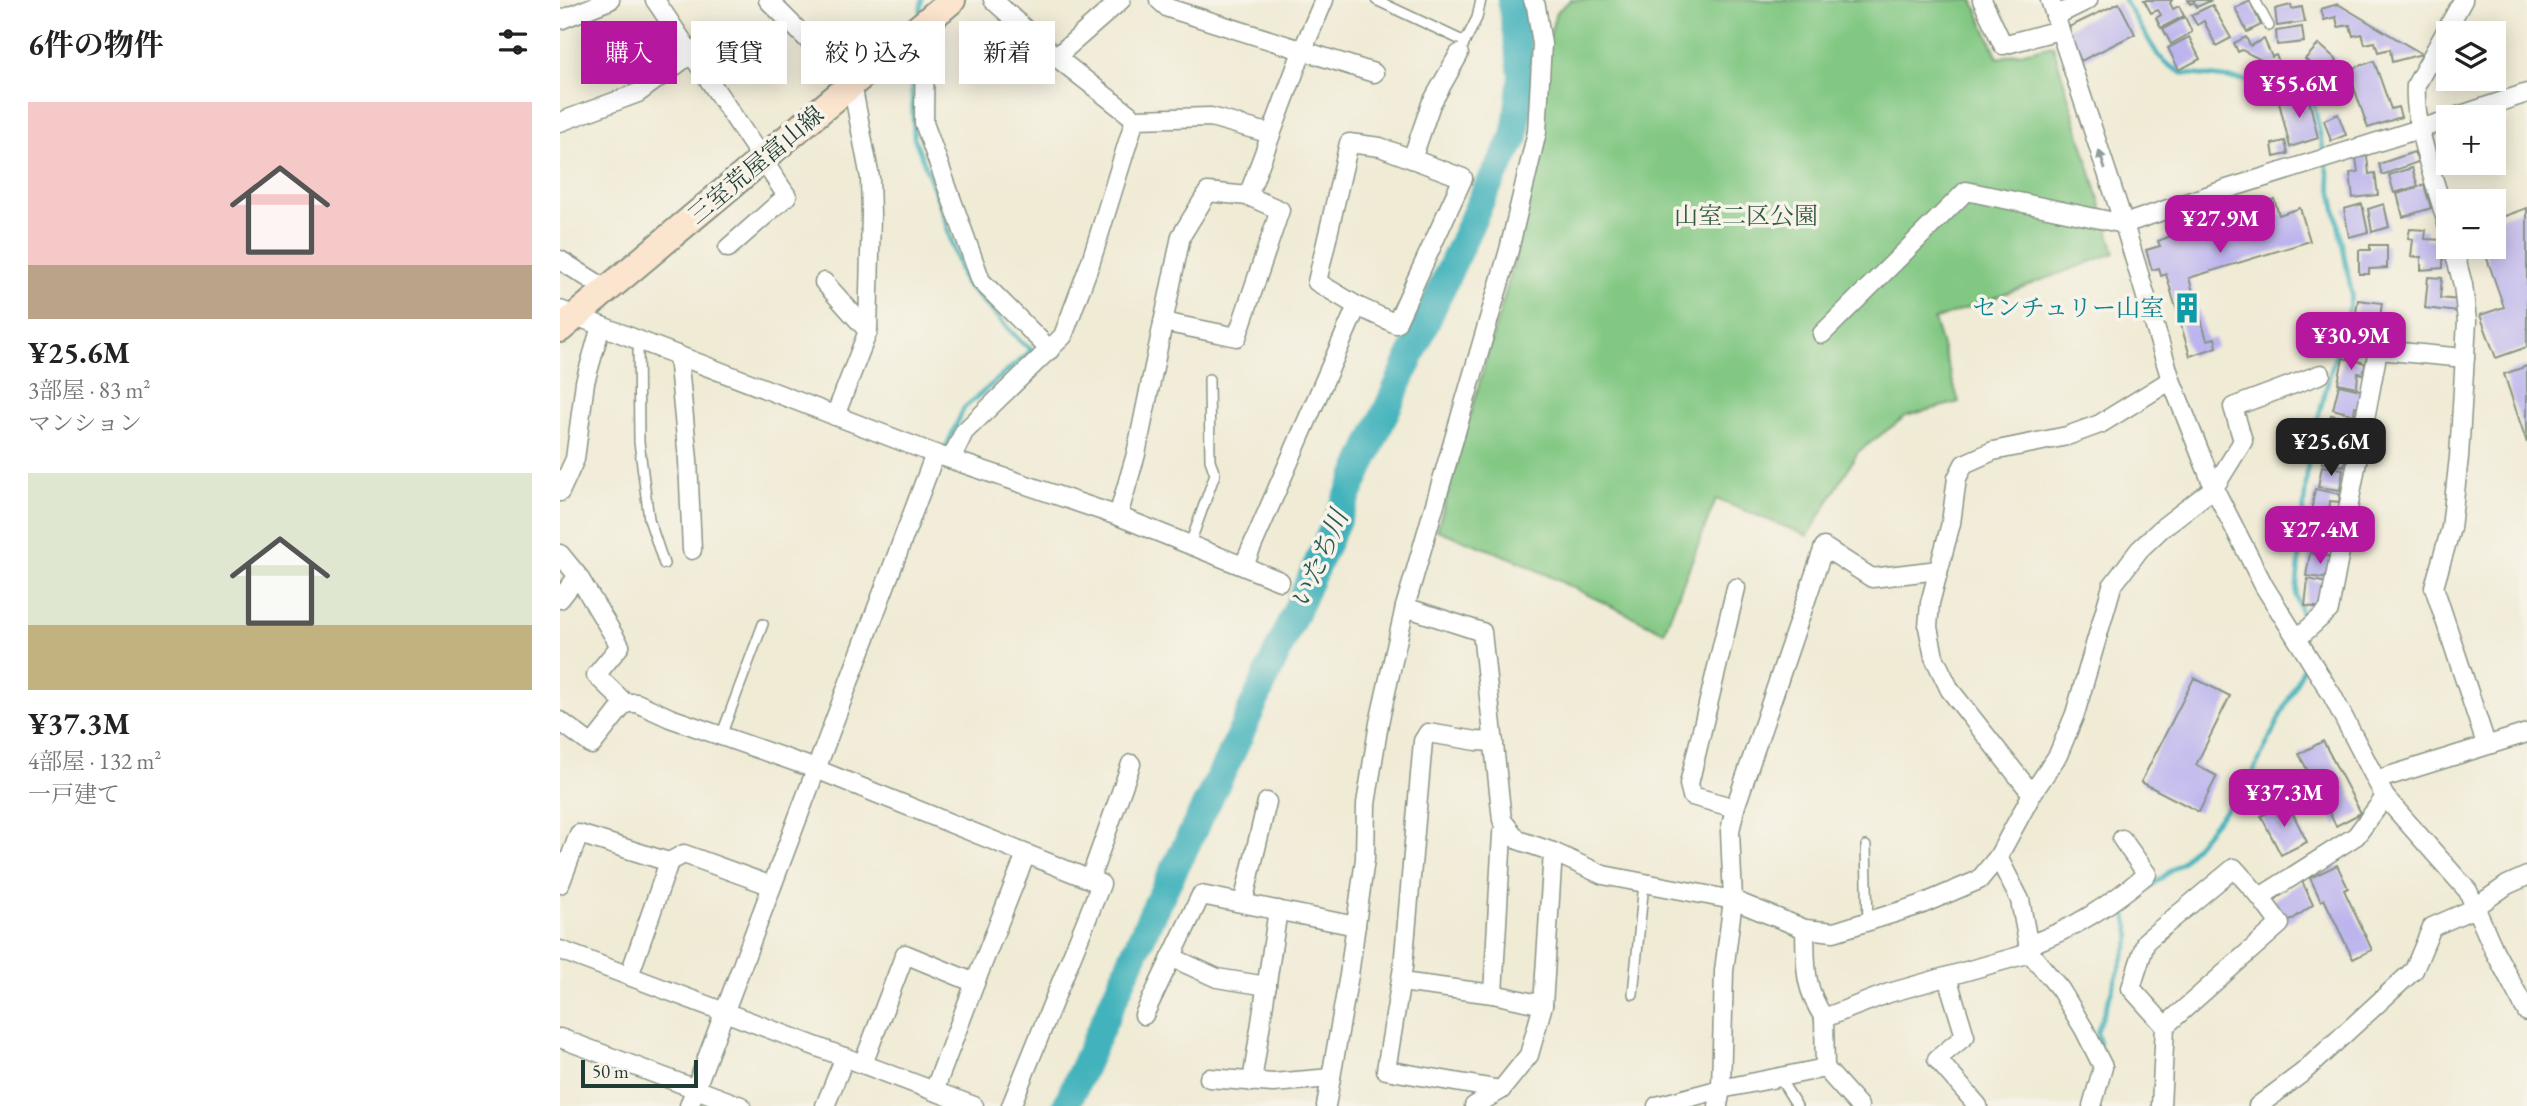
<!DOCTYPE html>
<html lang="ja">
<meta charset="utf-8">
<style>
body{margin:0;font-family:"EB Garamond","Noto Serif JP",serif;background:#f2f2f2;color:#222;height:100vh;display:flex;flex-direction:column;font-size:26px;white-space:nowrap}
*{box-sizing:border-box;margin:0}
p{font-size:23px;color:#767676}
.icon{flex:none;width:38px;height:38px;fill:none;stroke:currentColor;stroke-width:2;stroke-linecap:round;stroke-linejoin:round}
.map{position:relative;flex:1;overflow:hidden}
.sheet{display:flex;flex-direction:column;background:#fff;width:560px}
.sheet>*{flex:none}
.hud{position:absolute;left:21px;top:21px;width:665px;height:63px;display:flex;gap:14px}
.buttons{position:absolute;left:1876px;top:21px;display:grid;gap:14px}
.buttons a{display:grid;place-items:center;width:70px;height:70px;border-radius:0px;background:#fff;box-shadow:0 4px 18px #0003;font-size:35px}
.scale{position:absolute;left:21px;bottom:18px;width:117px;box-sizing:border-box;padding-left:7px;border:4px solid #1f3d34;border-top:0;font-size:19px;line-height:24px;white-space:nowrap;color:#1f3d34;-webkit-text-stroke:5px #f7f3e8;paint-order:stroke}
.price{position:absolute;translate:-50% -60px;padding:0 16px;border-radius:14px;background:#b5179e;color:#fff;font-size:23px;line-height:46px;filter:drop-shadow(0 2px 4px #0008)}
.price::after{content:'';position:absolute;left:50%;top:42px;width:21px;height:16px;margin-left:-10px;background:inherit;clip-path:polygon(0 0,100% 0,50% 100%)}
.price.current{background:#222;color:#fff}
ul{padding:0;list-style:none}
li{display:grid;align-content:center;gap:14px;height:371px;padding:0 28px}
li span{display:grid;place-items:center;height:217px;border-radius:0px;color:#555}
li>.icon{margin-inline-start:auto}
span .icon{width:126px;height:126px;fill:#fffc;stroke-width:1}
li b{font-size:30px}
h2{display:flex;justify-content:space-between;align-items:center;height:84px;padding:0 28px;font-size:30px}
.tag{padding:0 24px;border-radius:0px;background:#fff;box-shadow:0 4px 18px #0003;font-size:24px;line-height:63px}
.tag.current{background:#b5179e;color:#fff}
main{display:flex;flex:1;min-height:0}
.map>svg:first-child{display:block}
</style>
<main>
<section class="sheet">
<h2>6件の物件<svg class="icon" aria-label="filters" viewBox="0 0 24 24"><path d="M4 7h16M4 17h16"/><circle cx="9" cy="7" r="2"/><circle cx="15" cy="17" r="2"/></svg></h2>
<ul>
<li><span style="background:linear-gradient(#f6c9c9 75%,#b9a48a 0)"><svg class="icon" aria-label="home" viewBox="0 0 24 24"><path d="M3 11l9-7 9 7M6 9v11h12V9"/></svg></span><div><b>¥25.6M</b><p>3部屋 · 83 m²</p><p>マンション</p></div></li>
<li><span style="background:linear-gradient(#dfe7d0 70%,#c2b280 0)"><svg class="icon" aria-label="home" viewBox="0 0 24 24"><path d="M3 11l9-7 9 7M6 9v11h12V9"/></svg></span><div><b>¥37.3M</b><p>4部屋 · 132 m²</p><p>一戸建て</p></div></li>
</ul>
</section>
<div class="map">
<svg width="1967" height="1106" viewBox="0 0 1967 1106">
<rect width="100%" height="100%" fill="#f7f3e8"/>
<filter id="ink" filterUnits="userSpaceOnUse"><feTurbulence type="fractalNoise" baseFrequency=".0143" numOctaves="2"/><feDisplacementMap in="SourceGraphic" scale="14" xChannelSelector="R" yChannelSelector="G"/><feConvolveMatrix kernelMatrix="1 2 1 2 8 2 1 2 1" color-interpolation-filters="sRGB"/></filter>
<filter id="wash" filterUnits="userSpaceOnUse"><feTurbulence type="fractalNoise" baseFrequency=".00686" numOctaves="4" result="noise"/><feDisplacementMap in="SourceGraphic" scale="28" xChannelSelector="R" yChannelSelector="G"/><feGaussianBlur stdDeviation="1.57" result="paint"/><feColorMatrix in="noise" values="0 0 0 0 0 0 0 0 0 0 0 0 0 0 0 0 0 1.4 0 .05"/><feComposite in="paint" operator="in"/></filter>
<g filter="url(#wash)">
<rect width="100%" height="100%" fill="#f0ebd5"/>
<polygon fill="#82c883" stroke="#50825c" stroke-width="2" points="1011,0 1413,0 1438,58 1493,45 1555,253 1374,320 1399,402 1346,416 1298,452 1248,536 1156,499 1104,632 954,559 877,530 957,252 989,39 996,12"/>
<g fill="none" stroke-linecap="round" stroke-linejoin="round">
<g stroke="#43b3bc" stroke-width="4.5">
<polyline points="1564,0 1598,55 1607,64 1622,73 1726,85 1748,91 1753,99 1764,153"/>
<polyline points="360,12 362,0"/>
<polyline points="353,45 350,59 354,137 379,202 404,282 461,342 472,350 404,408 383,453"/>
<polyline points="355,536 370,491"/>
<polyline points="1745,626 1736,596 1749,450 1792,295 1766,162"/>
<polyline points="1540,1044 1537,1032 1571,936 1564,907 1622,862 1688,783 1746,663"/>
</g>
<polyline stroke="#43b3bc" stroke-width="28" points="506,1106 592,914 674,748 924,194 955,137 962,74 951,0"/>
</g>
<g id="blocks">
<g fill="#bcb4ee">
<polygon points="1584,0 1612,0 1610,3 1613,9 1619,6 1624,16 1601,28 1596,18 1601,15 1598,10 1591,13"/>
<polygon points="1628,0 1652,0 1637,7 1634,2 1630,4"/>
<polygon points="1690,1 1701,25 1687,32 1675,8"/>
<polygon points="1559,3 1575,34 1521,61 1507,28"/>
<polygon points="1778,4 1862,54 1832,62 1830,49 1818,52 1815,42 1805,44 1802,34 1793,36 1790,25 1778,27 1776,17 1764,20 1761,9"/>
<polygon points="1652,5 1671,38 1656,46 1644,21 1637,25 1631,15"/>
<polygon points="1731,5 1732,9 1742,7 1745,22 1717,26 1715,9"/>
<polygon points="1625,17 1632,32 1611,44 1603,29"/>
<polygon points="1742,27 1744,42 1717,45 1716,31"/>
<polygon points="1629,37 1640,59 1619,70 1608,48"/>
<polygon points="1686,37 1690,46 1704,39 1712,57 1716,55 1719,62 1711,65 1682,50 1678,52 1674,43"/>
<polygon points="1759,44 1777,60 1763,76 1745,59"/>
<polygon points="1814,61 1831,109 1838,107 1841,117 1808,128 1788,70"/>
<polygon points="1748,95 1758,138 1730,147 1719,102"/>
<polygon points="1778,114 1786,135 1771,141 1764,120"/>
<polygon points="1725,141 1728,154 1714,157 1712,144"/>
<polygon points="1854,152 1858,162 1822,175 1819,164"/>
<polygon points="1807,156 1809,174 1815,173 1818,195 1793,198 1790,173 1798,172 1796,158"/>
<polygon points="1852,168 1858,186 1834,193 1829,175"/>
<polygon points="1864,185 1871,208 1843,217 1837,194"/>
<polygon points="1714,199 1719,215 1740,208 1750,241 1629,278 1647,340 1655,338 1657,347 1630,356 1606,274 1601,276 1599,268 1592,270 1586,250 1600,246 1598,241 1616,234 1614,228 1663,212 1686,209"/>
<polygon points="1802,204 1808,232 1789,237 1784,209"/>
<polygon points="1824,204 1829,227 1812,232 1808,209"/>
<polygon points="1967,208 1967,347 1936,358 1920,315 1944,307 1923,247 1934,247 1934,220"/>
<polygon points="1850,229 1866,230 1865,239 1883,240 1883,268 1861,270 1861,257 1851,257 1853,239 1848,238"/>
<polygon points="1810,245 1827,245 1827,268 1809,269 1809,274 1799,274 1799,250 1810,250"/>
<polygon points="1868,277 1882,278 1880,298 1899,300 1898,312 1865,308"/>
<polygon points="1798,300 1822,303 1818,332 1808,331 1809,326 1794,325"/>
<polygon points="1783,358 1805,363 1804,374 1798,373 1797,387 1778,383"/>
<polygon points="1967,366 1967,443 1944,374"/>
<polygon points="1779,385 1805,391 1803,407 1795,406 1794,415 1773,409"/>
<polygon points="1771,415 1786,418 1782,442 1766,440"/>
<polygon points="1765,441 1788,445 1784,466 1762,463"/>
<polygon points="1762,466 1783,469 1780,490 1758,487"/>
<polygon points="1755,489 1780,494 1779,502 1770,501 1769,514 1751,512"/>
<polygon points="1753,514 1781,517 1778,538 1768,537 1766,545 1749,543"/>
<polygon points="1750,553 1773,557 1771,579 1746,576"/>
<polygon points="1748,579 1767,583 1764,608 1745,606"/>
<polygon points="1634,678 1670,696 1636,765 1657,776 1639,812 1581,782"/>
<polygon points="1763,741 1801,813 1776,826 1739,754"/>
<polygon points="1727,802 1747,842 1721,855 1701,816"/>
<polygon points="1777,865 1788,888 1784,890 1812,950 1793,959 1764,899 1761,901 1750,878"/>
<polygon points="1742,881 1753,905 1727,923 1713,901"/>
</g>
</g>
</g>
<g filter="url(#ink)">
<use href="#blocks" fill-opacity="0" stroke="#889484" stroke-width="2"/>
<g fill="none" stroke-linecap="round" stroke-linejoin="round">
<g stroke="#889484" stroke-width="12">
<g id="service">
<polyline points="816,0 905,42"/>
<polyline points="1695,0 1709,26"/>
<polyline points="903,46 917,18 921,0"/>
<polyline points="78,340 79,442 89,519 104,564"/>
<polyline points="630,544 655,474 650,460 649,379"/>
<polyline points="161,736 203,624"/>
<polyline points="1306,846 1308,922"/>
<polyline points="1073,994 1084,883"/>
<polyline points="1219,1077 1237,1106"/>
</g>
</g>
<g stroke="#889484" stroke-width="21">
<g id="minor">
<polyline points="95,0 227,196 168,248"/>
<polyline points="208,0 292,84 310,178 311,214 308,331"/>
<polyline points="433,0 496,57 575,119 651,117 711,134"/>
<polyline points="599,0 608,8 814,73"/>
<polyline points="1422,0 1443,45 1499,30"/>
<polyline points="1490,0 1564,224 1611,380 1654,488 1704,586 1772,695 1825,797 1908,891 1934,950 1967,1012"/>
<polyline points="1495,16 1528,0"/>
<polyline points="0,20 50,0"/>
<polyline points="365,22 364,123 421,281 490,350"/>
<polyline points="496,57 561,0"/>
<polyline points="1895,117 1967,93"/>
<polyline points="0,122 78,93 131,54"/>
<polygon points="789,143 820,147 903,178 836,324 797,306 757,282"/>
<polyline points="852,159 871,104 899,54"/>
<path d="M1888 228C1877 184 1853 129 1856 85L1903 0"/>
<polyline points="1893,247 1903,285 1907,321 1899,457 1891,528 1874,587 1926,744"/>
<polyline points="0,260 46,289"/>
<polyline points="264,282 308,331 275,416"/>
<polyline points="0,310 375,454 558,516 720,581"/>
<polyline points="603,322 677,337 720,210 688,196"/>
<polyline points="1262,334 1406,191 1564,224 1670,188 1888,120"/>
<polyline points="118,355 128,460 132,550"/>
<polyline points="391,459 404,432 503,336 531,261 575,119"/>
<polyline points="0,492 15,459 25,382 41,326"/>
<polyline points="558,516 576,454 621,236 648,192 688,196 743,49 764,0"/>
<polyline points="0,554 18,576 0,599"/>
<polyline points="684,565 797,306"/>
<polyline points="18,576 60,646 36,675 65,703"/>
<polyline points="845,607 922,632 942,820 958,840 993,852 1043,875 1173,900 1245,929 1274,932 1360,905 1419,880 1438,857 1472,794 1498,755 1515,714 1552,586 1579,550 1602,528 1654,488 1683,441 1673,407 1761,374"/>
<polyline points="1737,639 1769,610 1818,350 1905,358"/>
<polyline points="0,721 32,745 65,703 77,703 110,718 256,769 541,884 451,1106"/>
<polyline points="934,742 917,741 868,733 863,741 843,967 826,1070 941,1090"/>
<polyline points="1816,780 1967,733"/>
<polyline points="1472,794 1390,690 1374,657 1368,627 1370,603 1391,523 1397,478 1404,464 1433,451 1507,436 1540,424 1611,380"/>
<polyline points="1175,808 1264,547 1312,578 1378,570"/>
<polyline points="1438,857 1460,900 1470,953 1500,989 1524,1029 1543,1067 1532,1106"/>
<polyline points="530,879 571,764"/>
<polyline points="0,884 19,834 109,862"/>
<polyline points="683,903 707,802"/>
<path d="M1245 929C1246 967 1243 985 1264 1018L1329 993 1470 953"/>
<path d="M1468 945C1514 929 1550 905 1587 874L1562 839"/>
<polyline points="0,950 414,1106"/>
<polyline points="611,957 657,978 707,986"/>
<polyline points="69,976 109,862 124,854 212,886"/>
<polyline points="1387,977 1405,1036 1377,1059 1418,1106"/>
<polyline points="841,982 933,994 983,1005"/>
<polyline points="415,983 466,854"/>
<polyline points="933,994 942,834 948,828"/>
<polyline points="584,1015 641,895 796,926"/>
<polyline points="1605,1026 1720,924 1700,897"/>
<polyline points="0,1038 181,1106"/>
<polyline points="303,1064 345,954 415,983 374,1091"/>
<polyline points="1265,1068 1299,1106"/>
<polyline points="649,1078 713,1083 771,1078"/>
<polyline points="692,1082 718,910"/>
<polyline points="129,1106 375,454"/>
<polyline points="265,1106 285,1057"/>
<polyline points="766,1106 789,975 805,859 806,804 819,723 845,607 949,250 977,132 982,44 976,6 973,0"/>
<polyline points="914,1106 941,1090 969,1055 983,1005 993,852"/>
<polyline points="1097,1106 1161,1089 1265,1068 1264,1018"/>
<polyline points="1158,1106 1161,1089 1164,971 1173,900 1170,831 1175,808 1132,796 1129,784 1176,588"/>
<polyline points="1601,1106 1605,1026 1571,988 1586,941 1674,868 1700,897 1796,836 1825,797"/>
<polyline points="1698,1106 1742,1073 1854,970 1872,927 1913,909 1947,885 1967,876"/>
</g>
</g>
<g stroke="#889484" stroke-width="30">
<polyline id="secondary" points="0,329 392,0"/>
</g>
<use href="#service" stroke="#fff" stroke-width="9"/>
<use href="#minor" stroke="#fff" stroke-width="18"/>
<use href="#secondary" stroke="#fce5cf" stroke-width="26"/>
</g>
<defs><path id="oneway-solid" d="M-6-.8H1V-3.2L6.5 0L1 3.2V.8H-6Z" transform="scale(1.75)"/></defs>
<use fill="#8f9e9a" href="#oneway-solid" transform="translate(1542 160) rotate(-108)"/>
</g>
<defs>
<g id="building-bare" transform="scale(2.415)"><path d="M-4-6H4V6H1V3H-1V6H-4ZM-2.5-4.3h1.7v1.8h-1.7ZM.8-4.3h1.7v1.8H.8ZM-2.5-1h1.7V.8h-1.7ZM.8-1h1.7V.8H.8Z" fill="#0f9aa8" stroke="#f7f3e8" stroke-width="2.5" paint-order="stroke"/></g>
</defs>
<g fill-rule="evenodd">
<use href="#building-bare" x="1627" y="308"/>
</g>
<g text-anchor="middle" stroke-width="7" stroke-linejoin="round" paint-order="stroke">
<g font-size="24" fill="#1f3d34" stroke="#f7f3e8">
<text transform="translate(196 165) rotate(-40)" y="8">三室荒屋富山線</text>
</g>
<g font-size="24" fill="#335944" stroke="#f7f3e8">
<text x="1186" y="224">山室二区公園</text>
</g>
<g font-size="24" fill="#0d838f" stroke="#f7f3e8" text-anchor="end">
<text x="1604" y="316">センチュリー山室</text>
</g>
<g font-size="26" font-style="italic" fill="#285a56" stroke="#f7f3e8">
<text transform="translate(759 559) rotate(-66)" y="9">いたち川</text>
</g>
</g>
</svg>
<div class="buttons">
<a><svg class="icon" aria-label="layers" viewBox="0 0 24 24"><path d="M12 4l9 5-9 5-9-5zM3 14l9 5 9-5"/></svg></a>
<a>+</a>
<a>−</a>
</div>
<div class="scale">50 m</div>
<b class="price" style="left:1739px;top:120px">¥55.6M</b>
<b class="price" style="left:1660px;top:255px">¥27.9M</b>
<b class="price" style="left:1791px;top:372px">¥30.9M</b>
<b class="price current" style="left:1771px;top:478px">¥25.6M</b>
<b class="price" style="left:1760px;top:566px">¥27.4M</b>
<b class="price" style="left:1724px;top:829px">¥37.3M</b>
<div class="hud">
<a class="tag current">購入</a>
<a class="tag">賃貸</a>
<a class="tag">絞り込み</a>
<a class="tag">新着</a>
</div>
</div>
</main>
